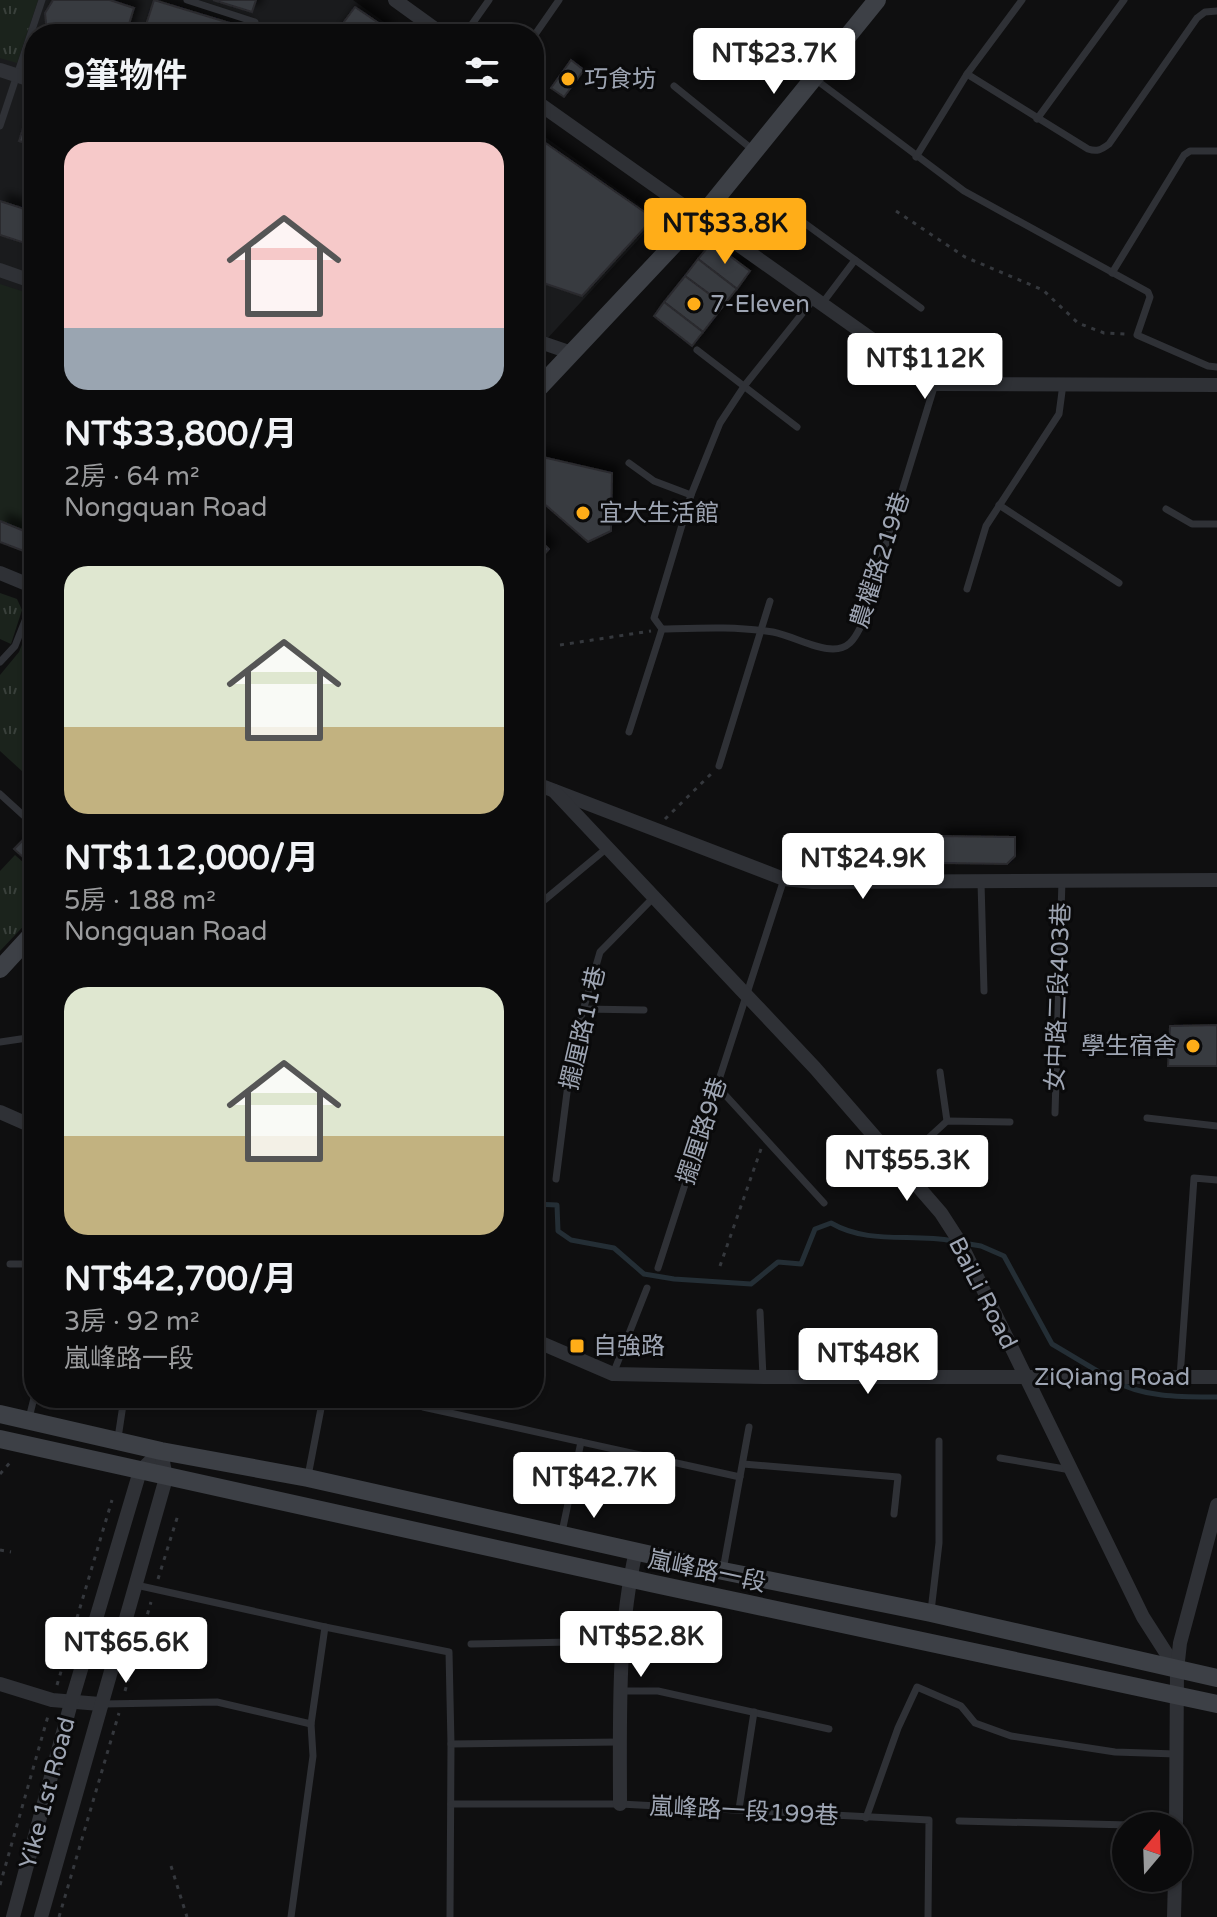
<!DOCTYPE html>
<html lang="zh-TW">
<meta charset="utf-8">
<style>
body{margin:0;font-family:"Varela Round","Noto Sans TC",sans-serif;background:#141415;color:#f1f3f6;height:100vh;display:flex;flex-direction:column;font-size:30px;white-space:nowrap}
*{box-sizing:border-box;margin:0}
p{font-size:26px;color:#9a9b9d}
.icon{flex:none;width:44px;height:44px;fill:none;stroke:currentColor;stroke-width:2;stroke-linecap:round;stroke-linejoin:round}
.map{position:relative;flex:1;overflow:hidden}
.panel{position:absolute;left:24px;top:24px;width:520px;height:1384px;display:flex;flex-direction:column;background:#0b0b0c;border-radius:32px;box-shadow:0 2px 6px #0004,0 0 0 2px #2b2b2d}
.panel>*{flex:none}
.needle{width:52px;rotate:19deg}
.tools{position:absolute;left:1112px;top:1812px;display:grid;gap:16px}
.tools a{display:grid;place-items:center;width:80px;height:80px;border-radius:50%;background:#0b0b0c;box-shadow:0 2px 6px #0004,0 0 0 2px #2b2b2d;font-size:40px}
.price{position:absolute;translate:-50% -68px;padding:0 18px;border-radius:8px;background:#fff;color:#222;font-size:26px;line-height:52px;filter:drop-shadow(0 2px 4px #0008)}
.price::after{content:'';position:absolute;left:50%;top:48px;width:24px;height:18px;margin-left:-12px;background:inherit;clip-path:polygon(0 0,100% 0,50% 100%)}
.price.on{background:#ffad18;color:#111}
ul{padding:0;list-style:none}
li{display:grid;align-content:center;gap:16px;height:424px;padding:0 40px}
li span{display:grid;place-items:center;height:248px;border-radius:24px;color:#555}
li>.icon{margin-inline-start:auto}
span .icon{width:144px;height:144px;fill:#fffc;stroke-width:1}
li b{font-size:34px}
h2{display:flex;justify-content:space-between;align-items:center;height:96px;padding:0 40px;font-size:34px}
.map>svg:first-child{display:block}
</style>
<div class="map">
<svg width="1217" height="1917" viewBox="0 0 1217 1917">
<defs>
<pattern id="grass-tufts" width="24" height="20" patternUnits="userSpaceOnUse" patternTransform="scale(2)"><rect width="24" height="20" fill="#1b231c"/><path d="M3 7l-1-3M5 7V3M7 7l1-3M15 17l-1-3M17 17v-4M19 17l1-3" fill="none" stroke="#39403b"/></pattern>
<filter id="shadow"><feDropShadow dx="7" dy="-7" stdDeviation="4" flood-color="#0009"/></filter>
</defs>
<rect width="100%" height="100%" fill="#0f0f10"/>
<g fill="#1a1b1d">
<polygon points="0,0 353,0 401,34 34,34 34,555 0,542"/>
<polygon points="534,129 649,212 651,226 534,353"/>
</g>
<g fill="url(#grass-tufts)">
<polygon points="0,0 38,0 17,63 0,58"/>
<polygon points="0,593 17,599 22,610 11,644 0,639"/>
<polygon points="34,615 34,782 0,751 0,675 19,652"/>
<polygon points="15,855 34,872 34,915 0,951 0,871"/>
</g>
<polygon fill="#1b231c" points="0,284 34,295 34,555 0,542"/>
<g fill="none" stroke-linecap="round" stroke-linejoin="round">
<g stroke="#242e35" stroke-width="5">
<path d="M534 1204 557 1205 558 1231 571 1240 614 1248 644 1274 674 1279 751 1284 778 1262 801 1264 815 1229 831 1223C869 1245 911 1233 953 1241"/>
<polyline points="963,1243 981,1246 1004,1256 1052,1344 1099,1372"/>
<path d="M1115 1381C1144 1398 1184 1397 1217 1397"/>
</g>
</g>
<g fill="#383a3f" stroke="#29292d" stroke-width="2" filter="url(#shadow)">
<polygon points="53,0 110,0 134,8 126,34 47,34 45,13"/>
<polygon points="154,0 246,28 244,34 143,34"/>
<polygon points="213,0 256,0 252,12"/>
<polygon points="355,7 386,28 381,34 335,34"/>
<polygon points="571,60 584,70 564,97 551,88"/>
<polygon points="29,109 34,110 34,146 19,141"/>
<polygon points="534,135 646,213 648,224 582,296 534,280"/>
<polygon points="0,201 34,212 34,246 0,235"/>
<polygon points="718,247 750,271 737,289 698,259 707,248"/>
<polygon points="698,259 737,289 724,305 685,276"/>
<polygon points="685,276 724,305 703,332 664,302"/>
<polygon points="664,302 703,332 692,346 654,316"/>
<polygon points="534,455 612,473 611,531 588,542 534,495"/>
<polygon points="0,521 34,535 34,555 0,542"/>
<polygon points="534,535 549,549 539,560 534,555"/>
<polygon points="29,833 34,838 34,852 22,841"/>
<polygon points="939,836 1015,837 1015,856 1007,864 939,863"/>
<polygon points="22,841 34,852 34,867 14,849"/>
<polygon points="1217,1025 1217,1066 1168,1066 1170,1026"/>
</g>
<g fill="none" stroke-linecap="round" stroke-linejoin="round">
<g stroke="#35383d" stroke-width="3" stroke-dasharray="4 6" stroke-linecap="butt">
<polyline points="896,211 965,257 1043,290 1078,323 1104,333 1125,334"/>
<polyline points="560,645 651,631"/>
<polyline points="665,819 711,774"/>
<polyline points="720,1266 761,1149"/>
<polyline points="0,1474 13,1459"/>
<polyline points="0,1550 11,1552"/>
<polyline points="158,1579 178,1515"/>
<polyline points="57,1685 112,1500"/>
<polyline points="125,1691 151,1602"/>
<polyline points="171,1866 187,1917"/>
<polyline points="0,1885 48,1716"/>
<polyline points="59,1917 119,1713"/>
</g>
<g stroke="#2f3136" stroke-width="7">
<polyline points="187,0 255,22 252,34"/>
<polyline points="465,34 489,0"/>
<polyline points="534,36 559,0"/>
<path d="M967 74 1088 149C1097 152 1101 150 1109 144L1197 18 1205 12 1217 11"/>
<polyline points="815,79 964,191 1148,292 1150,297 1137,335 1208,366 1217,367"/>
<polyline points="674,86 753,150"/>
<polyline points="1037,119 1124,0"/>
<polyline points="0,126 42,0"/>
<polyline points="916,157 967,74 1022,0"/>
<polyline points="803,222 921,308"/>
<polyline points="1112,273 1184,155 1190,151 1217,151"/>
<polyline points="821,305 855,260"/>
<polyline points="697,350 797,427"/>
<polyline points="629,463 654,481 691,495"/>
<polyline points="999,505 1119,583"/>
<polyline points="1166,509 1192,524 1217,524"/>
<polyline points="967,589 986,526 1059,414 1063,384"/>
<polyline points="662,629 654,618 691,495 720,423 745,385 813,300"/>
<polyline points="0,662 15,646 34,598"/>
<polyline points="534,721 537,722"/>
<path d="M629 732 662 629C699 628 736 626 773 632 793 636 814 649 833 649 848 649 854 640 860 628L935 384"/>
<polyline points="719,766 770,601"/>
<polyline points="0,794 34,825"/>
<polyline points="534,807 541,786"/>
<polyline points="981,882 984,991"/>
<polyline points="542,902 607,848"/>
<polyline points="584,1009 644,1010"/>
<polyline points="0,1042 34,1037"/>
<polyline points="940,1072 947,1121"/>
<polyline points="717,1086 824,1203"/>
<polyline points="1055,1113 1062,880"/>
<polyline points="1147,1118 1217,1126"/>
<polyline points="899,1165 947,1121 1010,1122"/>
<polyline points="556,1179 573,1045 600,952 653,898"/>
<polyline points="10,1264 34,1264"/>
<polyline points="658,1268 784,879"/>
<polyline points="760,1312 763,1377"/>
<polyline points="613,1374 647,1288"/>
<polyline points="1180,1377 1194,1178 1217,1180"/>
<polyline points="423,1407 740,1477"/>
<polyline points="29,1418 34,1398"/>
<polyline points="118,1438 124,1398"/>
<polyline points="1000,1458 1071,1470"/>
<polyline points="743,1464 898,1477 894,1514"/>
<polyline points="308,1476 323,1398"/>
<polyline points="562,1532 581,1442"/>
<polyline points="723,1570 749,1427"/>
<polyline points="136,1585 325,1627 449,1652 451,1744 450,1917"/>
<polyline points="931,1611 939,1543 939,1441"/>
<polyline points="471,1644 623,1641"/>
<polyline points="621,1691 658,1691 829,1729"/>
<polyline points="103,1704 217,1702 311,1724"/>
<polyline points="451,1744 620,1742"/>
<polyline points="451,1804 620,1804 929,1820 928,1917"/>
<polyline points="739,1809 754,1712"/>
<polyline points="866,1818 898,1728 917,1687 961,1706 975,1723 1011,1736 1115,1752 1176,1754"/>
<polyline points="959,1821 1172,1826"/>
<polyline points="291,1917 313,1756 311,1724 325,1627"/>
</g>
<g stroke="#2f3136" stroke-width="14">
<polyline points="395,0 442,34"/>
<polyline points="0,70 34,81"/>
<polyline points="534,100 935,384 1217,385"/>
<polyline points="0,270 34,282"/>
<polyline points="534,340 572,353"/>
<polyline points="0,573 34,587"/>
<polyline points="534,783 784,879 813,882 1217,880"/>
<polyline points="554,791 815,1068 941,1213 961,1244 1143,1617 1177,1670"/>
<polyline points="0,1112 34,1127"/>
<polyline points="534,1340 613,1374 763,1377 1217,1377"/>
<polyline points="0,1684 52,1700 100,1704"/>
<path d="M620 1804C620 1719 617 1633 636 1551"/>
<polyline points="1176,1826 1177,1670 1180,1643 1217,1505"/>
<polyline points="13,1917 71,1703 140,1471 161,1451"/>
<polyline points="41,1917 166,1478 161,1451"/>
<polyline points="1174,1917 1175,1878"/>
</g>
<g stroke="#3d4046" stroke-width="18">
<polyline points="534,393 710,206 877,0"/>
<polyline points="0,969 34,932"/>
<polyline points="0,1414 161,1451 308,1478 723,1571 931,1613 1217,1678"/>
<polyline points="0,1439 655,1584 1217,1704"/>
</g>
</g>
<g fill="#ffad18" stroke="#0a0a0b" stroke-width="3">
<circle cx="568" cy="79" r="8"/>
<circle cx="694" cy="304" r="8"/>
<circle cx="583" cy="513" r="8"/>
<circle cx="1193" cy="1046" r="8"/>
<rect x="569" y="1338" width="16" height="16" rx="4"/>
</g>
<g text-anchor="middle" stroke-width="6" stroke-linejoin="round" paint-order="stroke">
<g font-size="24" fill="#9ea5b3" stroke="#0a0a0b" text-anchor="start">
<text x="584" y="87">巧食坊</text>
<text x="710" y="312">7-Eleven</text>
<text x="599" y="521">宜大生活館</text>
<text x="1177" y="1054" text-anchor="end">學生宿舍</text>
<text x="593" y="1354">自強路</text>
</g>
<g font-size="24" fill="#9ea5b3" stroke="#0a0a0b">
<text transform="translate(880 560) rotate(-72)" y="8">農權路219巷</text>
<text transform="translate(1058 997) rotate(-88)" y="8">女中路二段403巷</text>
<text transform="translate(583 1028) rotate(-77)" y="8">擺厘路11巷</text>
<text transform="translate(702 1131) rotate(-72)" y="8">擺厘路9巷</text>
<text transform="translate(983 1293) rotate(63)" y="8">BaiLi Road</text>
<text x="1112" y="1385">ZiQiang Road</text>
<text transform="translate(707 1571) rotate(12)" y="8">嵐峰路一段</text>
<text transform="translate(47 1793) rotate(-75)" y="8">Yike 1st Road</text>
<text transform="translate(744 1811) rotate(3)" y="8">嵐峰路一段199巷</text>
</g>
</g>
</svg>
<div class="tools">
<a><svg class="needle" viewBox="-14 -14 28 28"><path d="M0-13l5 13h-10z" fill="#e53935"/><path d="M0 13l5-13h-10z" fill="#9a9b9d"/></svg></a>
</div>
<b class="price" style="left:774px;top:96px">NT$23.7K</b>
<b class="price on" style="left:725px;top:266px">NT$33.8K</b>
<b class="price" style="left:925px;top:401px">NT$112K</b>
<b class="price" style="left:863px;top:901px">NT$24.9K</b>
<b class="price" style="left:907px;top:1203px">NT$55.3K</b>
<b class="price" style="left:868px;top:1396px">NT$48K</b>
<b class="price" style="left:594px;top:1520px">NT$42.7K</b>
<b class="price" style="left:641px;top:1679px">NT$52.8K</b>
<b class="price" style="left:126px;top:1685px">NT$65.6K</b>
<section class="panel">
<h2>9筆物件<svg class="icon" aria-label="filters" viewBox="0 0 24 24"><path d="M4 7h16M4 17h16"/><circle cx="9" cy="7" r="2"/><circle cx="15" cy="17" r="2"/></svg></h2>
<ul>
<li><span style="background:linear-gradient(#f6c9c9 75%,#9aa5b1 0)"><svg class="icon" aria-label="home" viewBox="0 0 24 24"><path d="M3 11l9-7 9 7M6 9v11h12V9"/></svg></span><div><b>NT$33,800/月</b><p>2房 · 64 m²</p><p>Nongquan Road</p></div></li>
<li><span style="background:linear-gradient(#dfe7d0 65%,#c2b280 0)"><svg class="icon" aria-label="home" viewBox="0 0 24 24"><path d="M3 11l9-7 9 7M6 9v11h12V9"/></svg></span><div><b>NT$112,000/月</b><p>5房 · 188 m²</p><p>Nongquan Road</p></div></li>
<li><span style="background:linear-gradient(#dfe7d0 60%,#c2b280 0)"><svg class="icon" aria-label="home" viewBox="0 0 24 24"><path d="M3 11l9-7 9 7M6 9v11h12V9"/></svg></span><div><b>NT$42,700/月</b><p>3房 · 92 m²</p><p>嵐峰路一段</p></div></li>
</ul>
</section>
</div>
